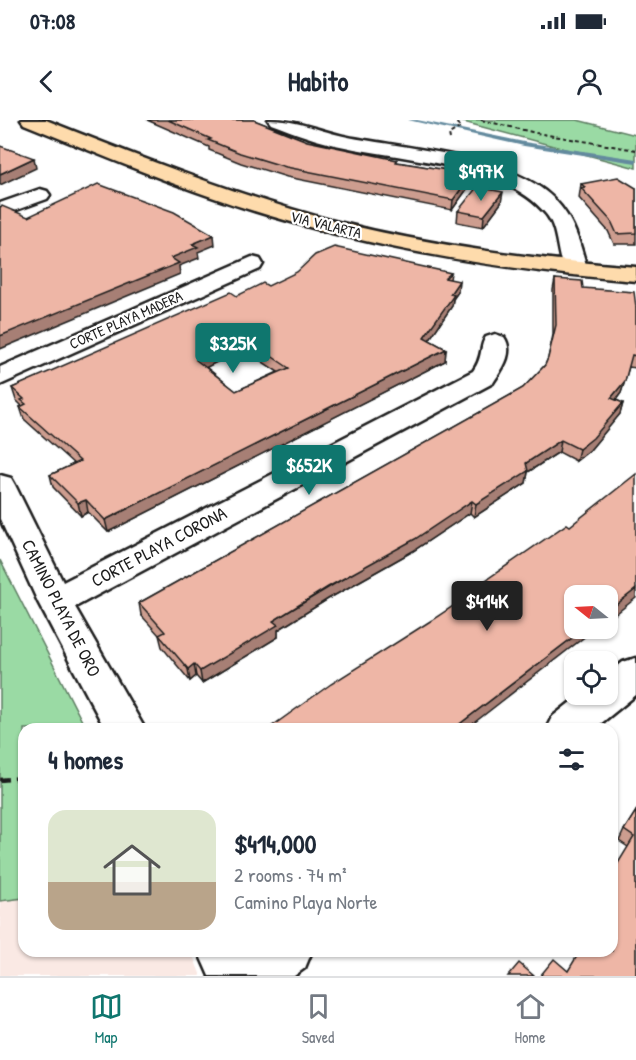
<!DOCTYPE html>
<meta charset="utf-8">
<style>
body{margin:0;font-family:"Patrick Hand",sans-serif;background:#f6f6f7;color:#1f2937;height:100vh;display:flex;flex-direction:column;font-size:22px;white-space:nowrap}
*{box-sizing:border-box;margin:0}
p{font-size:20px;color:#747a83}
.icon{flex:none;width:33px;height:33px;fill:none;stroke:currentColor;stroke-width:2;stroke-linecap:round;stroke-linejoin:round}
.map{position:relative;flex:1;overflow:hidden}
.panel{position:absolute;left:18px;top:603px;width:600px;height:234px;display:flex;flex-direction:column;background:#fff;border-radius:18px;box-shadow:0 2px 4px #0004}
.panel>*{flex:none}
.needle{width:39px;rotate:288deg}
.fabs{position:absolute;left:564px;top:465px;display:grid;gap:12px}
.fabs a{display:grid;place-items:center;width:54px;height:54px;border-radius:12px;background:#fff;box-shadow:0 2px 4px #0004;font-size:30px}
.price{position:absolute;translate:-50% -51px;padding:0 14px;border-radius:6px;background:#0f766e;color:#fff;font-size:20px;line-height:39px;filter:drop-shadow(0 2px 3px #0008)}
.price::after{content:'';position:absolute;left:50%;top:36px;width:18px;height:14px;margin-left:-9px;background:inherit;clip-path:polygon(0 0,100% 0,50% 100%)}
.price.on{background:#222;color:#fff}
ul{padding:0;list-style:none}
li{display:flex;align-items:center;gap:18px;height:150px;padding:0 30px}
li span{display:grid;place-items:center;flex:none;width:168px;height:120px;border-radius:18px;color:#555}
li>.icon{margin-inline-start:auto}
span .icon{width:72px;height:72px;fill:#fffc;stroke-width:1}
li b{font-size:26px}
h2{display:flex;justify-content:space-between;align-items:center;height:72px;padding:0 30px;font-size:26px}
.status{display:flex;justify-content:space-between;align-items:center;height:42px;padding:0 30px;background:#fff;direction:ltr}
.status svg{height:16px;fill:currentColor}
header{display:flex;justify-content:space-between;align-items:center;height:78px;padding:0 30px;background:#fff;font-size:27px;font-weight:700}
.menu{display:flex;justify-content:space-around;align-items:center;height:84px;border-top:2px solid #e0e1e3;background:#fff;font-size:16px;color:#747a83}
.menu a{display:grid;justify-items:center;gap:3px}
.menu .on{color:#0f766e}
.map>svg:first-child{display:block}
</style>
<div class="status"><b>07:08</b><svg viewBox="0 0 49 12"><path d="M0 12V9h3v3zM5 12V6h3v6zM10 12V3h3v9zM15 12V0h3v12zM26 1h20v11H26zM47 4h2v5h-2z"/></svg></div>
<header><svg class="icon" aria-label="back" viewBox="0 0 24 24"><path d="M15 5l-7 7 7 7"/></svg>Habito<svg class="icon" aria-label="person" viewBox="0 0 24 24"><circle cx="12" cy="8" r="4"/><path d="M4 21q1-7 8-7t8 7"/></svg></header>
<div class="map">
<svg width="636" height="856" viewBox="0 0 636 856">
<rect width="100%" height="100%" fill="#fff"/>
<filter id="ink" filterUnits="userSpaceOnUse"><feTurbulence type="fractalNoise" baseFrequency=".0167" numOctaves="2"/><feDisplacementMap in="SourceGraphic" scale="12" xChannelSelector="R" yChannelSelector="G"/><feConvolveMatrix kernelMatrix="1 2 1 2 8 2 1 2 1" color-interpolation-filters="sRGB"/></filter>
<g filter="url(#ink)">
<polygon fill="#fae9e4" points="24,778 24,831 191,831 201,856 0,856 0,781"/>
<g fill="#9adaa4" stroke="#5b7b60" stroke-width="1.5">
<polygon points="456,0 577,0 636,15 636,48"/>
<polygon points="0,440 86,609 24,609 24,778 0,781"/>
</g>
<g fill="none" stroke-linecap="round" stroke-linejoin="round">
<polygon fill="#638a9e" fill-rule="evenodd" points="408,0 417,0 524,22 636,39 636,43 524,26"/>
<g stroke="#1c1c1c" stroke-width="5">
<g id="minor">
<path d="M268 0C299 0 318 11 348 17 404 28 499 35 545 71 571 91 579 118 587 149L583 154H567C555 137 560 111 546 94 505 44 405 40 345 27 319 22 295 13 271 4Z"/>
<polygon points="40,69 47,71 50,75 47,79 0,96 0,83"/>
<polygon points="252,137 260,139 263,144 260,149 0,265 0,247"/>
<path d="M495 214 504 217C515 233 502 249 493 263L75 487 145 609H105L38 482 0 399V355L11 358 15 365 63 462 473 251C484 236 479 227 486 217Z"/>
<polygon points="636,538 636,575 594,609 546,609 552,597 581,574 608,574 608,554 623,542"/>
<polygon points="198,831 312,831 305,848 294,856 209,856"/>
</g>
</g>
<g stroke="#1c1c1c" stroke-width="5">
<path id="major" d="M21 0H46C142 38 238 76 338 102 436 127 536 139 636 147V161C518 151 401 134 288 101 197 76 111 39 24 4Z"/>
</g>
<g stroke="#1c1c1c" stroke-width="2" stroke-dasharray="4 3" stroke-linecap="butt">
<polyline points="481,0 536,13 636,30"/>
<polyline points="450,19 449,14 461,7 453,0"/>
</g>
<polyline stroke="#1c1c1c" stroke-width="4.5" stroke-dasharray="8 6" stroke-linecap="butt" points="0,660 24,658"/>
<use href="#minor" fill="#fff" fill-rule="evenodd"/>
<use href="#major" fill="#fedbac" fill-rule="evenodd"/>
</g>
<g fill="#cd9d8f" stroke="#1c1c1c" stroke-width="1.5" fill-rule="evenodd">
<polygon points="147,0 254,0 307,21 397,40 397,42 472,54 470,65 452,90 287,57 241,43 209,30 209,27"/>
<polygon points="581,64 636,68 636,124 614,124 608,111 579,78"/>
<polygon points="501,83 483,107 457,102 458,91"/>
<path d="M451 153 450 159 458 172 453 179 452 186 429 220 446 229 445 241 108 412 88 392 81 396 53 367 50 355 74 344 24 299 20 287 22 286 16 280 12 268 237 176 268 166ZM243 229 278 252 236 271 206 247Z"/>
<polygon points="555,159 636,187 636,248 629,247 621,273 616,280 623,283 620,294 590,330 576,341 559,332 528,352 526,363 474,397 470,393 413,431 328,479 278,510 278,517 202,563 196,556 190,561 162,527 159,515 141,495 139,483 523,268 545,245 548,238 553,215 553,170"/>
<polygon points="636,691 636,856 568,851 612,831 628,727 619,721 624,710"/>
</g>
<g fill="#a77f74" stroke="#1c1c1c" stroke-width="1.5">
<polygon points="34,38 36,48 0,65 0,54"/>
<polygon points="472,54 470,65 452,90 453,80"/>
<polygon points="503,72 501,83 483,107 484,96"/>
<polygon points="214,115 215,125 198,132 199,138 179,146 180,154 0,229 0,216 171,138 192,124"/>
<polygon points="459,161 458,172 453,179 452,186 423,229 424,217 450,174"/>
<polygon points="243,217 243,229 197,252 196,240"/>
<polygon points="446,229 445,241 108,412 105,400"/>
<polygon points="625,261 621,273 608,290 611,278"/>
<polygon points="623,283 620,294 590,330 576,341 579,329"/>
<polygon points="561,320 559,332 528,352 526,363 474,397 476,384 526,343"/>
<polygon points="86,380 88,392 81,396 78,383"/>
<polygon points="472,381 470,393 413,431 328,479 278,510 278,517 202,563 200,551 273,501"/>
<polygon points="636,469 636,478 608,500 608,491"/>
<polygon points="585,508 596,508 466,609 453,609"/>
<polygon points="194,544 196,556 190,561 188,549"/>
</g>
<g fill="#eeb6a6" stroke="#1c1c1c" stroke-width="1.5" fill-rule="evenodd">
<polygon points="168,0 254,0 307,21 397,40 396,42 472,54 453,80 286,47 240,33 208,20 211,19"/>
<polygon points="0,26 34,38 0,54"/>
<polygon points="618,57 636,68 636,113 617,114 611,101 581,68 585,67 581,64"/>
<polygon points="98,64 174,92 214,115 192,124 198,127 171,138 179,143 0,216 0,87 2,86 28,97"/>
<polygon points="477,67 503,72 484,96 458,91"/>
<path d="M334 127 451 153 445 158 459 161 450 174 454 175 424 217 446 229 105 400 86 380 78 383 50 355 80 341 20 287 26 284 21 280 24 279 12 268 231 172 237 176 263 163 268 166 297 152 315 135ZM243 217 289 248 236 271 196 240Z"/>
<polygon points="555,159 582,161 583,168 634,172 636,187 636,236 632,235 625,261 611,278 623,283 593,318 579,329 561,320 526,343 528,351 476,384 472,381 415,419 328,467 273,501 278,505 200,551 194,544 188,549 159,515 165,512 139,483 523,268 545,245 548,238 556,205"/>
<polygon points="636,354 636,469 608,491 608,476 574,476 574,508 585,508 453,609 268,609 331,564 432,500 486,464 483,462 567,404 570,406"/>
<polygon points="636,691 636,856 540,856 554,839 568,851 580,831 612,831 612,753 634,717 624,710"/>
<polygon points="519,843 534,856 508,856"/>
</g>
</g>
<g text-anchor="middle" stroke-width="4.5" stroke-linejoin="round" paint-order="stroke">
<g font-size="15" fill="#1c1c1c" stroke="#fff">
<text transform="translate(326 105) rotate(14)" y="5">VIA VALARTA</text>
<text transform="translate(126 200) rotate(-24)" y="5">CORTE PLAYA MADERA</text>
</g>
<g font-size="18" fill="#1c1c1c" stroke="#fff">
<text transform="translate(159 427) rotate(-28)" y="6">CORTE PLAYA CORONA</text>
<text transform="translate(61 488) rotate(63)" y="6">CAMINO PLAYA DE ORO</text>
</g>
</g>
</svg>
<div class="fabs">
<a><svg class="needle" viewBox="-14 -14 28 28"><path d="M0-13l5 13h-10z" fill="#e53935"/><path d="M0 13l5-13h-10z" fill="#747a83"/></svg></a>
<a><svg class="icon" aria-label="locate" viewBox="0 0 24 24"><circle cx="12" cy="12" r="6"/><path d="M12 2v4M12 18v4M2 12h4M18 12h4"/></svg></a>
</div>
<b class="price" style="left:481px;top:82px">$497K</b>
<b class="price" style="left:233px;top:254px">$325K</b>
<b class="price" style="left:309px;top:376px">$652K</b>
<b class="price on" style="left:487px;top:512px">$414K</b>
<section class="panel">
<h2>4 homes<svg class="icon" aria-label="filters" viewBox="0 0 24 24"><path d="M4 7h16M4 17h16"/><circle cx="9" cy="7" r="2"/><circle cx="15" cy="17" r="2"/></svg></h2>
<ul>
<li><span style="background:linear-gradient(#dfe7d0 60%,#b9a48a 0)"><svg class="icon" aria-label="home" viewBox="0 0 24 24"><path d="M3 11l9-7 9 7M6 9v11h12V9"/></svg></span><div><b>$414,000</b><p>2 rooms · 74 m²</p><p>Camino Playa Norte</p></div></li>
</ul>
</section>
</div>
<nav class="menu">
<a class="on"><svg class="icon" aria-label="map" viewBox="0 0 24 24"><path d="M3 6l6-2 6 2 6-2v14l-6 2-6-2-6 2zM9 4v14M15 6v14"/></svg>Map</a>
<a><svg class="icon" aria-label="saved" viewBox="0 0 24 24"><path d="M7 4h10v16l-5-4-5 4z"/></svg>Saved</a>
<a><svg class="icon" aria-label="home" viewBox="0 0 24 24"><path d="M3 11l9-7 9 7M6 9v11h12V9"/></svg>Home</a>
</nav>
